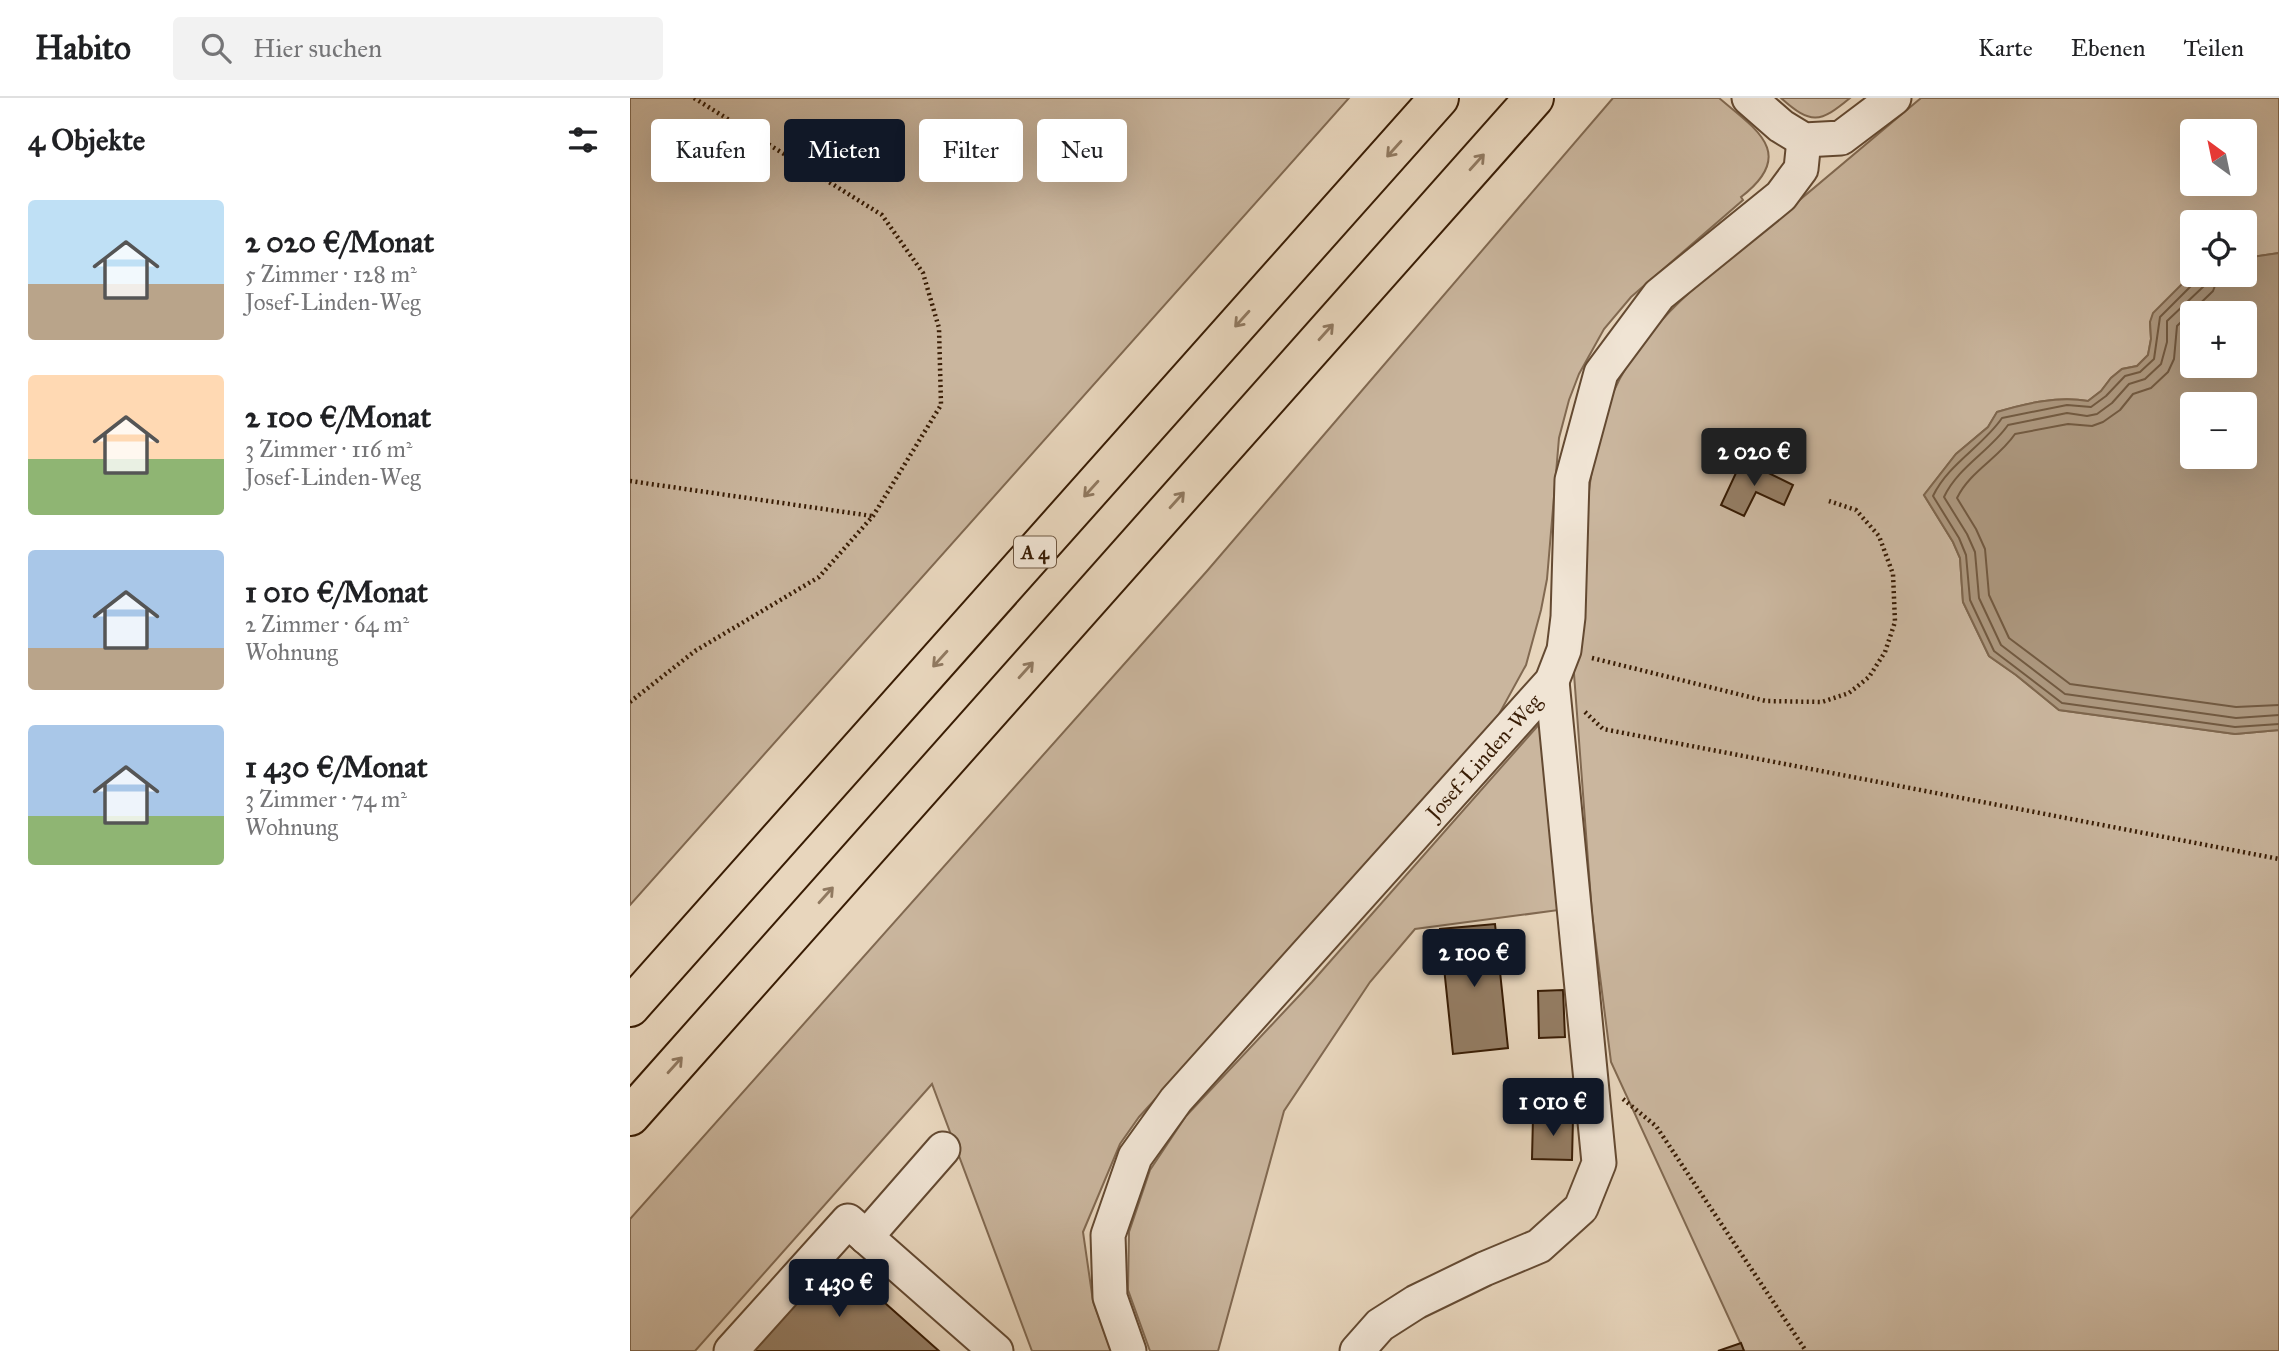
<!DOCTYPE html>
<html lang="de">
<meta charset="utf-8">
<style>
body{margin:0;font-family:"IM FELL Great Primer",serif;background:#f2f2f2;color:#202124;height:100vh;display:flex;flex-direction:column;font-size:26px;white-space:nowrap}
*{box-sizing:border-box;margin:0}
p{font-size:23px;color:#757577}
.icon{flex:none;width:38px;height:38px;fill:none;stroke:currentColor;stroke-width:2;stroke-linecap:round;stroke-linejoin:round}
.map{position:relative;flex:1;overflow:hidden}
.sheet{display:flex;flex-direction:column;background:#fff;width:630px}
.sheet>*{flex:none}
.guide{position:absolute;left:21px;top:21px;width:665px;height:63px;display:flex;gap:14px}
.needle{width:46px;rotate:327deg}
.fabs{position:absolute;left:1550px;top:21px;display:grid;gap:14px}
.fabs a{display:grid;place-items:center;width:77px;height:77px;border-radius:7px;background:#fff;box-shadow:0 7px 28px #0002;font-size:35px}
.price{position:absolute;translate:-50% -60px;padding:0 16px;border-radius:7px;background:#111827;color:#fff;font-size:23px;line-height:46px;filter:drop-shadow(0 2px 4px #0008)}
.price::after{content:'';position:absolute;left:50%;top:42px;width:21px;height:16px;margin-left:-10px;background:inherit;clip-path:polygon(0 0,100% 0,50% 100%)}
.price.on{background:#222;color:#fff}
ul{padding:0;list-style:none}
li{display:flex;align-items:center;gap:21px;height:175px;padding:0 28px}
li span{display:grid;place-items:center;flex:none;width:196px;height:140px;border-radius:7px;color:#555}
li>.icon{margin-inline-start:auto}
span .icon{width:84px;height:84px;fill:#fffc;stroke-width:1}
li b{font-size:30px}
h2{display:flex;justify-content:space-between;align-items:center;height:84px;padding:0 28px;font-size:30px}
.chip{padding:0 24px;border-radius:7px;background:#fff;box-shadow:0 7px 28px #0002;font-size:24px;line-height:63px}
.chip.on{background:#111827;color:#fff}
header{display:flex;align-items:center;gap:42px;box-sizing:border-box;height:98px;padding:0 35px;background:#fff;border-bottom:2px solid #e0e0e0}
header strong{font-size:33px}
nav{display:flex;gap:38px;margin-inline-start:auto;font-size:24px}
.search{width:490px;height:63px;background:#f2f2f2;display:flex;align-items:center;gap:18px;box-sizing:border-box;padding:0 24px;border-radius:7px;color:#757577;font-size:26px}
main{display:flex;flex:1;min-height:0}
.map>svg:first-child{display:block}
</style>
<header>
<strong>Habito</strong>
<div class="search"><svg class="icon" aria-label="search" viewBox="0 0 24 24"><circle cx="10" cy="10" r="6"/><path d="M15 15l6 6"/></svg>Hier suchen</div>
<nav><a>Karte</a><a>Ebenen</a><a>Teilen</a></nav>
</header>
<main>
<section class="sheet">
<h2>4 Objekte<svg class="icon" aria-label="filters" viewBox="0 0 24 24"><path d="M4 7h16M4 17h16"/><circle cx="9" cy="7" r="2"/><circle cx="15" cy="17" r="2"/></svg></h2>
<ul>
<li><span style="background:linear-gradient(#bfe0f5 60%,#b9a48a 0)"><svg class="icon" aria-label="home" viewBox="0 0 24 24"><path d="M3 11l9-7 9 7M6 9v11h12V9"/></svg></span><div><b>2 020 €/Monat</b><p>5 Zimmer · 128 m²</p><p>Josef-Linden-Weg</p></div></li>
<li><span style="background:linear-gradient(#ffd9b3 60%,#8fb573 0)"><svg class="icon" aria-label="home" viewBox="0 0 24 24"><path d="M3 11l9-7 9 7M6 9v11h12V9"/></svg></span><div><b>2 100 €/Monat</b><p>3 Zimmer · 116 m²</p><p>Josef-Linden-Weg</p></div></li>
<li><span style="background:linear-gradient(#a9c7e8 70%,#b9a48a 0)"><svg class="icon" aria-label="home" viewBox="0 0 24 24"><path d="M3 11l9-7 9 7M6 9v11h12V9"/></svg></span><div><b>1 010 €/Monat</b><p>2 Zimmer · 64 m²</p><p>Wohnung</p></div></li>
<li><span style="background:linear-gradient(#a9c7e8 65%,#8fb573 0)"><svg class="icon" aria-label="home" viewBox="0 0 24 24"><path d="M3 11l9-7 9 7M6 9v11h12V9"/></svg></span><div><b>1 430 €/Monat</b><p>3 Zimmer · 74 m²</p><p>Wohnung</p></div></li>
</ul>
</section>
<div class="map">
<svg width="1649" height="1253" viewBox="0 0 1649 1253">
<rect width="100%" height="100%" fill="#e8d6bd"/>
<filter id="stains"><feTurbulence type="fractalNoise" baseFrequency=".00286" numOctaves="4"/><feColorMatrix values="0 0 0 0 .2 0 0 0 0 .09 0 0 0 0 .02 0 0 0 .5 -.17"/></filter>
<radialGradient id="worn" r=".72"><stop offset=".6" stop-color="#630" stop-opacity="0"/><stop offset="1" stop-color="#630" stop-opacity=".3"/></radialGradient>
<g fill="#cab69e" stroke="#816951" stroke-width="2" fill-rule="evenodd">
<polygon points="0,0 719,0 0,807"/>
<path d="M983 0H1089C1127 32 1167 56 1111 99L1113 102 1001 199 974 231 949 276 939 302 929 340 917 481 911 512 896 567 868 618 727 779 509 1019 490 1046 453 1134 463 1203 481 1253H402L302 986 65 1253H0V1121L577 473Z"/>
<path d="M1151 0H1220C1190 25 1181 27 1151 0Z"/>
<path d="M1291 0H1649V155L1615 160V124H1563V177L1520 224 1521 241 1518 257 1507 268 1492 271 1481 280 1471 293 1458 303C1428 298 1397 305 1367 314L1358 329 1326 356 1294 397 1323 444 1330 460 1333 504 1359 558 1386 577 1429 612 1605 636 1649 632V1253H1114L981 964 962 816 942 549C957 473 951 393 974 319 1000 233 1075 181 1141 126 1191 84 1241 42 1291 0ZM1563 33H1615V86H1563Z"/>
<polygon points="912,623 929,812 785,831 740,884 654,1013 588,1253 520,1253 498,1192 499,1134 520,1072 556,1018 682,884"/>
</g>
<path fill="#ac977e" stroke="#7e664d" stroke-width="2" fill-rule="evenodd" d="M1649 155V632L1605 636 1429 612 1386 577 1359 558 1333 504 1330 460 1323 444 1294 397 1326 356 1358 329 1367 314C1397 305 1428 298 1458 303L1471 293 1481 280 1492 271 1507 268 1518 257 1521 241 1520 224 1523 215 1560 178 1615 177V160ZM1563 215H1615V268H1563ZM1563 306H1615V359H1563Z"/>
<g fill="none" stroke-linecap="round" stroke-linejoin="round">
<g stroke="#725a41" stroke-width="2">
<path d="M1570 177 1567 182 1530 219 1524 261 1510 274 1495 278 1476 298 1461 309 1437 307 1372 320C1353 348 1318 366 1303 398L1329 440 1336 457 1340 502 1364 553 1432 605 1605 629 1649 626"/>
<path d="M1578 177 1574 188 1537 223V244L1531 266 1515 281 1499 286 1482 305 1467 316 1457 318 1437 315 1378 327C1360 353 1328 369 1314 399L1337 436 1345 454 1349 500 1371 547 1435 596 1606 620 1649 617"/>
<path d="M1589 177 1583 193 1547 228 1544 261 1538 274 1521 290 1503 296 1490 312 1473 324 1462 328 1438 326 1385 336C1369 360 1340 373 1327 400L1346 431 1355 451 1359 497 1379 540 1440 586 1606 609 1649 607"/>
</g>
</g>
<g fill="#947d64" stroke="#381c04" stroke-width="2">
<polygon points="1112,362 1163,387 1154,407 1126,394 1114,418 1091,407"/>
<polygon points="865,826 878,950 823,956 810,831"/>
<polygon points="933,892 935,939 909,940 908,893"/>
<polygon points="903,1019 943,1020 942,1062 902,1061"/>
<polygon points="201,1157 309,1253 116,1253"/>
<polygon points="1111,1245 1114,1253 1088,1253"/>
</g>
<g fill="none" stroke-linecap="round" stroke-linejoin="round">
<g stroke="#644a32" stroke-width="37">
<g id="minor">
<polyline points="1119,0 1151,28 1174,42 1211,40 1264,0"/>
<polyline points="236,1139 313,1051"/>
<polyline points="101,1253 218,1123 366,1253"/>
<polyline points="499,1253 480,1199 478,1137 505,1059 546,1002 922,583 934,552 938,519 942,382 971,275 1029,197 1151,98 1171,71 1174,42"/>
<polyline points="727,1253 750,1227 786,1204 854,1171 909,1148 951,1110 969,1065 922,583"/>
</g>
</g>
<g stroke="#381c04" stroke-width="42">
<g id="highway">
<polyline points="0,909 809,0"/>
<polyline points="0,1018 904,0"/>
</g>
</g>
<g stroke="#381c04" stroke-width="4.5" stroke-dasharray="2 3.5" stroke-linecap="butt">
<polyline points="0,383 242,418"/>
<polyline points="962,560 1136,603 1192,604 1219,595 1239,579 1255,554 1265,524 1263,476 1249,438 1226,412 1199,403"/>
<polyline points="0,604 65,553 189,479 243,418 311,307 309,230 293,175 252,117 64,0"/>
<polyline points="955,614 973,631 1649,761"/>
<polyline points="993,1001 1026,1028 1176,1253"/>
</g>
<use href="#minor" stroke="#f0e4d4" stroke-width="33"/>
<use href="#highway" stroke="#e8d6bd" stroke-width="38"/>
</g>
<defs><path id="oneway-shaft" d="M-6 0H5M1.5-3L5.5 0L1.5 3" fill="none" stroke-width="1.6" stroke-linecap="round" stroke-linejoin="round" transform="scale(1.75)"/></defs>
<g stroke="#907960">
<use href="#oneway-shaft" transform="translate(764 51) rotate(132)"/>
<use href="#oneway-shaft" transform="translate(847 64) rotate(-48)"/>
<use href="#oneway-shaft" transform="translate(612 221) rotate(132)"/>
<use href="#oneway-shaft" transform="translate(696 234) rotate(-48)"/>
<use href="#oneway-shaft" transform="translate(461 391) rotate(132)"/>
<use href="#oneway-shaft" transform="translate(547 402) rotate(-48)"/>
<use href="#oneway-shaft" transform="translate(310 561) rotate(132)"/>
<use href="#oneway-shaft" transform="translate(396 572) rotate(-48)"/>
<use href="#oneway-shaft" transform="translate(196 797) rotate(-48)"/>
<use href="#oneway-shaft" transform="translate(45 967) rotate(-48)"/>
</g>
<g text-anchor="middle" stroke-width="6" stroke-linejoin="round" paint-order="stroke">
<rect fill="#f0e4d4" stroke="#6f5842" stroke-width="2" x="384" y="438.5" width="42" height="31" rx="5"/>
<g font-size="19" font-weight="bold" fill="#381c04">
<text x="405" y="461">A 4</text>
</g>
<g font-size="21" fill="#381c04" stroke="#f0e4d4">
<text transform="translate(854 659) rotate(-48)" y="7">Josef-Linden-Weg</text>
</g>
</g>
<rect width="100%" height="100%" filter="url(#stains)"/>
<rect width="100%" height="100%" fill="url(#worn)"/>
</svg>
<div class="fabs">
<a><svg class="needle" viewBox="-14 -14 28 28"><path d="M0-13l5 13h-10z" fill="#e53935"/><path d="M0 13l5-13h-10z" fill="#757577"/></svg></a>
<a><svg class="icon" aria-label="locate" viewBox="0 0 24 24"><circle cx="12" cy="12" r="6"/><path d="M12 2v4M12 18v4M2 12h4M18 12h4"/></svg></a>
<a>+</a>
<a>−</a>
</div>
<b class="price on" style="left:1124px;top:390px">2 020 €</b>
<b class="price" style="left:844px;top:891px">2 100 €</b>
<b class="price" style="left:923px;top:1040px">1 010 €</b>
<b class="price" style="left:209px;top:1221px">1 430 €</b>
<div class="guide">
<a class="chip">Kaufen</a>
<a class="chip on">Mieten</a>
<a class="chip">Filter</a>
<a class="chip">Neu</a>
</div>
</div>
</main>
